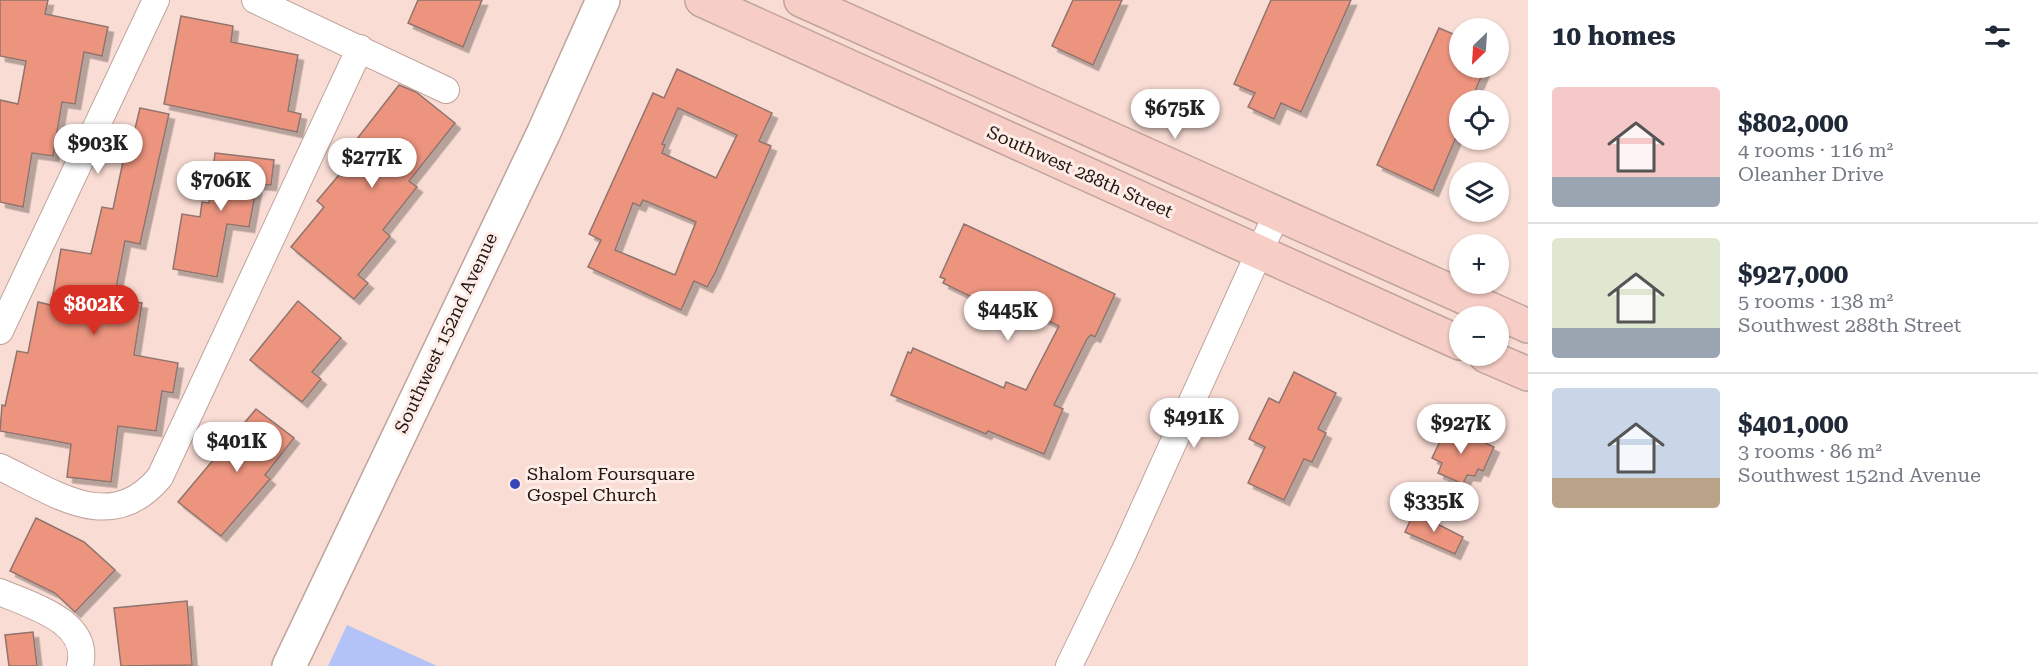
<!DOCTYPE html>
<meta charset="utf-8">
<style>
body{margin:0;font-family:"Roboto Serif",serif;background:#f2f2f3;color:#1f2937;height:100vh;display:flex;flex-direction:column;font-size:22px;white-space:nowrap}
*{box-sizing:border-box;margin:0}
p{font-size:20px;color:#747a83}
.icon{flex:none;width:33px;height:33px;fill:none;stroke:currentColor;stroke-width:2;stroke-linecap:round;stroke-linejoin:round}
.map{position:relative;flex:1;overflow:hidden}
.drawer{display:flex;flex-direction:column;background:#fff;width:510px}
.drawer>*{flex:none}
.needle{width:39px;rotate:205deg}
.controls{position:absolute;left:1449px;top:18px;display:grid;gap:12px}
.controls a{display:grid;place-items:center;width:60px;height:60px;border-radius:50%;background:#fff;box-shadow:0 2px 4px #0004;font-size:30px}
.price{position:absolute;translate:-50% -51px;padding:0 14px;border-radius:21px;background:#fff;color:#222;font-size:20px;line-height:39px;filter:drop-shadow(0 2px 3px #0008)}
.price::after{content:'';position:absolute;left:50%;top:36px;width:18px;height:14px;margin-left:-9px;background:inherit;clip-path:polygon(0 0,100% 0,50% 100%)}
.price.active{background:#d93025;color:#fff}
ul{padding:0;list-style:none}
li{display:flex;align-items:center;gap:18px;height:150px;padding:0 24px}
li+li{border-top:2px solid #e0e1e3}
li span{display:grid;place-items:center;flex:none;width:168px;height:120px;border-radius:6px;color:#555}
li>.icon{margin-inline-start:auto}
span .icon{width:72px;height:72px;fill:#fffc;stroke-width:1}
li b{font-size:26px}
h2{display:flex;justify-content:space-between;align-items:center;height:72px;padding:0 24px;font-size:26px}
main{display:flex;flex:1;min-height:0}
.map>svg:first-child{display:block}
</style>
<main>
<div class="map">
<svg width="1528" height="666" viewBox="0 0 1528 666">
<defs>
<filter id="shadow"><feDropShadow dx="5.5" dy="5.5" stdDeviation="0" flood-color="#0004"/></filter>
</defs>
<rect width="100%" height="100%" fill="#f9dcd4"/>
<polygon fill="#b4c3f7" points="347,625 437,666 328,666"/>
<g fill="#ec947e" stroke="#8f746e" stroke-width="1.5" fill-rule="evenodd" filter="url(#shadow)">
<polygon points="0,0 48,0 45,14 108,27 102,56 84,52 75,104 62,102 53,156 32,153 23,207 0,202 0,100 18,104 26,61 0,56"/>
<polygon points="418,0 482,0 463,47 408,23"/>
<polygon points="1073,0 1122,0 1093,65 1052,46"/>
<polygon points="1271,0 1351,0 1301,112 1281,103 1274,119 1248,107 1255,93 1234,84"/>
<polygon points="181,16 233,26 231,42 298,55 288,111 301,114 297,132 164,104"/>
<polygon points="1439,28 1460,37 1460,68 1485,68 1471,100 1460,100 1460,128 1433,191 1377,165"/>
<path d="M677 69 772 113 759 141 771 146 715 273 707 287 694 281 681 310 588 267 601 240 589 234 653 93 664 98ZM678 108 737 135 716 178 662 153 665 145 662 144ZM643 200 696 222 675 275 615 250 633 203 640 206Z"/>
<polygon points="399,85 416,92 455,123 409,181 417,187 383,230 390,236 358,275 368,283 354,299 291,247 324,207 317,201 344,169 365,171 369,148 353,144"/>
<polygon points="140,108 169,114 140,244 125,241 114,299 142,303 134,355 178,363 173,393 162,391 156,431 118,426 111,482 67,477 71,444 0,431 2,405 5,406 17,351 28,353 38,302 51,305 61,249 91,254 102,207 113,209 124,157 128,158"/>
<polygon points="215,153 274,160 271,185 257,184 249,227 227,224 217,277 173,269 182,214 200,217 202,202 209,203"/>
<polygon points="964,224 1115,294 1095,337 1091,335 1087,339 1054,405 1063,409 1044,454 988,431 986,434 891,395 908,352 911,353 913,348 1004,388 1006,382 1026,390 1059,326 1005,300 1003,305 997,302 994,308 943,283 945,279 940,277"/>
<polygon points="298,301 341,338 312,372 321,379 302,402 250,360"/>
<polygon points="1294,372 1336,393 1318,429 1326,433 1312,462 1304,459 1284,500 1248,483 1265,447 1249,439 1269,398 1279,403"/>
<polygon points="256,409 294,438 265,475 270,479 221,536 178,502"/>
<polygon points="1448,425 1494,447 1483,471 1478,469 1475,476 1467,475 1463,484 1438,473 1442,463 1432,458"/>
<polygon points="1414,512 1463,537 1455,554 1405,532"/>
<polygon points="36,518 84,542 115,570 75,612 55,593 10,571"/>
<polygon points="187,601 192,665 121,666 114,608"/>
<polygon points="33,632 37,666 9,666 5,635"/>
</g>
<g fill="none" stroke-linecap="round" stroke-linejoin="round">
<g stroke="#bfa39c" stroke-width="28">
<g id="minor">
<polyline points="255,0 446,90"/>
<polyline points="0,331 156,0"/>
<path d="M0 467C55 493 111 536 160 477L360 48"/>
<path d="M0 592C31 606 91 621 80 666"/>
<polyline points="1069,666 1124,552 1277,213"/>
</g>
</g>
<g stroke="#bfa39c" stroke-width="36">
<polyline id="tertiary" points="289,666 544,132 603,0"/>
</g>
<g stroke="#bfa39c" stroke-width="36">
<g id="secondary">
<polyline points="702,0 1460,343"/>
<polyline points="801,0 1528,326"/>
<polyline points="1486,356 1528,374"/>
</g>
</g>
<use href="#minor" stroke="#fff" stroke-width="26"/>
<use href="#tertiary" stroke="#fff" stroke-width="33"/>
<use href="#secondary" stroke="#f6cec5" stroke-width="33"/>
</g>
<circle fill="#3946b9" stroke="#feece7" stroke-width="2" cx="515" cy="484" r="6"/>
<g text-anchor="middle" stroke-width="6" stroke-linejoin="round" paint-order="stroke">
<g font-size="18" fill="#1f1513" stroke="#feece7">
<text transform="translate(1080 172) rotate(24)" y="6">Southwest 288th Street</text>
<text transform="translate(446 333) rotate(-65)" y="6">Southwest 152nd Avenue</text>
</g>
<g font-size="18" fill="#1f1513" stroke="#feece7" text-anchor="start">
<text x="527" y="480">Shalom Foursquare<tspan x="527" dy="21">Gospel Church</tspan></text>
</g>
</g>
</svg>
<div class="controls">
<a><svg class="needle" viewBox="-14 -14 28 28"><path d="M0-13l5 13h-10z" fill="#e53935"/><path d="M0 13l5-13h-10z" fill="#747a83"/></svg></a>
<a><svg class="icon" aria-label="locate" viewBox="0 0 24 24"><circle cx="12" cy="12" r="6"/><path d="M12 2v4M12 18v4M2 12h4M18 12h4"/></svg></a>
<a><svg class="icon" aria-label="layers" viewBox="0 0 24 24"><path d="M12 4l9 5-9 5-9-5zM3 14l9 5 9-5"/></svg></a>
<a>+</a>
<a>−</a>
</div>
<b class="price" style="left:1175px;top:140px">$675K</b>
<b class="price" style="left:98px;top:175px">$903K</b>
<b class="price" style="left:372px;top:189px">$277K</b>
<b class="price" style="left:221px;top:212px">$706K</b>
<b class="price active" style="left:94px;top:336px">$802K</b>
<b class="price" style="left:1008px;top:342px">$445K</b>
<b class="price" style="left:1194px;top:449px">$491K</b>
<b class="price" style="left:1461px;top:455px">$927K</b>
<b class="price" style="left:237px;top:473px">$401K</b>
<b class="price" style="left:1434px;top:533px">$335K</b>
</div>
<section class="drawer">
<h2>10 homes<svg class="icon" aria-label="filters" viewBox="0 0 24 24"><path d="M4 7h16M4 17h16"/><circle cx="9" cy="7" r="2"/><circle cx="15" cy="17" r="2"/></svg></h2>
<ul>
<li><span style="background:linear-gradient(#f6c9c9 75%,#9aa5b1 0)"><svg class="icon" aria-label="home" viewBox="0 0 24 24"><path d="M3 11l9-7 9 7M6 9v11h12V9"/></svg></span><div><b>$802,000</b><p>4 rooms · 116 m²</p><p>Oleanher Drive</p></div></li>
<li><span style="background:linear-gradient(#dfe7d0 75%,#9aa5b1 0)"><svg class="icon" aria-label="home" viewBox="0 0 24 24"><path d="M3 11l9-7 9 7M6 9v11h12V9"/></svg></span><div><b>$927,000</b><p>5 rooms · 138 m²</p><p>Southwest 288th Street</p></div></li>
<li><span style="background:linear-gradient(#c9d6e8 75%,#b9a48a 0)"><svg class="icon" aria-label="home" viewBox="0 0 24 24"><path d="M3 11l9-7 9 7M6 9v11h12V9"/></svg></span><div><b>$401,000</b><p>3 rooms · 86 m²</p><p>Southwest 152nd Avenue</p></div></li>
</ul>
</section>
</main>
